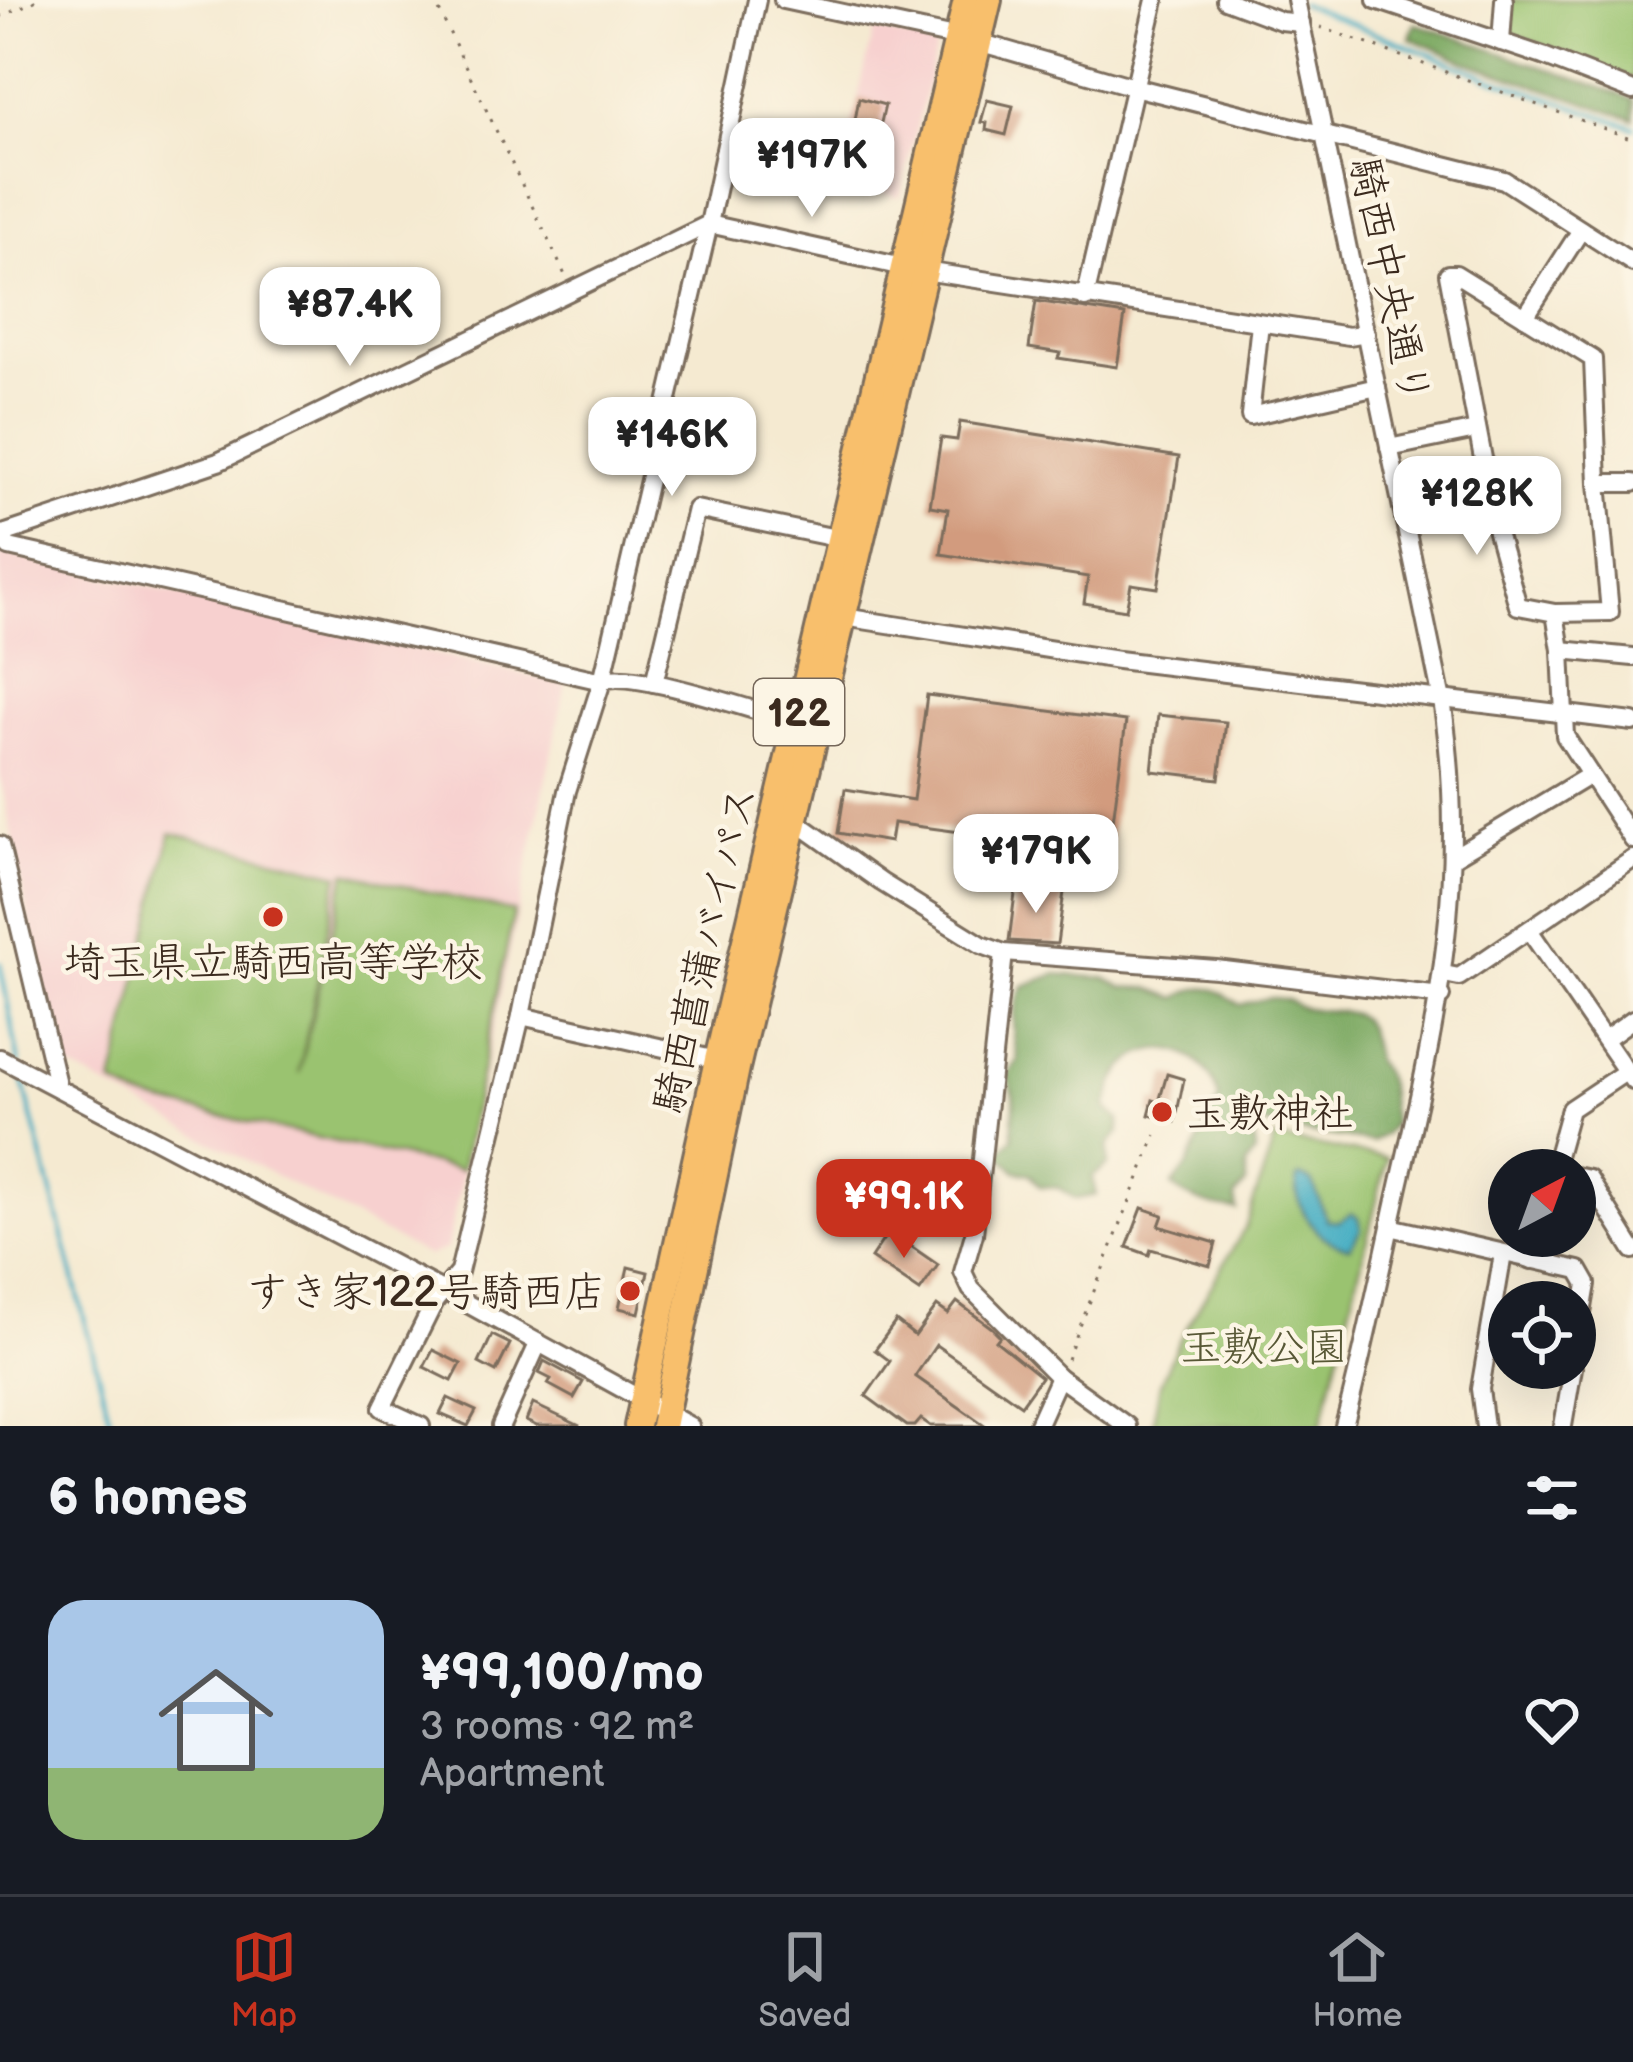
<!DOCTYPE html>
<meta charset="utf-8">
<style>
body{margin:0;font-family:"Balsamiq Sans","Klee One",sans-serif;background:#20242c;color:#f1f3f6;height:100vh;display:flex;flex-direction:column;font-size:45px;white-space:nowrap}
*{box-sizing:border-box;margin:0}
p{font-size:39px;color:#9ea1a6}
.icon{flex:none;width:66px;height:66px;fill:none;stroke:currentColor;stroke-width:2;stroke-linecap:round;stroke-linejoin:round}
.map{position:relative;height:1426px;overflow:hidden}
.details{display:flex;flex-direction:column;background:#171b24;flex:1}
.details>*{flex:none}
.needle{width:78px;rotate:41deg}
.fabs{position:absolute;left:1488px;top:1149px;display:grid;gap:24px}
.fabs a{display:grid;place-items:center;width:108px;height:108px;border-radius:50%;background:#171b24;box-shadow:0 12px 48px #0002;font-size:60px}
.price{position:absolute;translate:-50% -102px;padding:0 27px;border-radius:24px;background:#fff;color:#222;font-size:39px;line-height:78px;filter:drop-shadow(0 3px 6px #0008)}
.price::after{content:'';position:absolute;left:50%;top:72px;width:36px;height:27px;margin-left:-18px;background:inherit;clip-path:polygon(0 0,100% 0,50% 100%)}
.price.active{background:#c8321e;color:#fff}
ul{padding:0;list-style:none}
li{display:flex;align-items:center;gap:36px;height:300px;padding:0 48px}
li+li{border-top:3px solid #363941}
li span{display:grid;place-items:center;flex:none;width:336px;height:240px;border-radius:36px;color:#555}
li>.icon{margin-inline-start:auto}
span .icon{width:144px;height:144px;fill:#fffc;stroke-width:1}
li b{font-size:51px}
h2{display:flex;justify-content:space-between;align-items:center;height:144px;padding:0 48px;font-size:51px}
.menu{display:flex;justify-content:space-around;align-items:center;height:168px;border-top:3px solid #363941;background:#171b24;font-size:33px;color:#9ea1a6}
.menu a{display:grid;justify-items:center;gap:6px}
.menu .active{color:#c8321e}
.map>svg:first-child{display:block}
</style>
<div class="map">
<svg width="1633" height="1426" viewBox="0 0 1633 1426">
<rect width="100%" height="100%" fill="#fcf5e5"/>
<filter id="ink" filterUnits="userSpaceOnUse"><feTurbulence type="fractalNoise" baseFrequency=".00833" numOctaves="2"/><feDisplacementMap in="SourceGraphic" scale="24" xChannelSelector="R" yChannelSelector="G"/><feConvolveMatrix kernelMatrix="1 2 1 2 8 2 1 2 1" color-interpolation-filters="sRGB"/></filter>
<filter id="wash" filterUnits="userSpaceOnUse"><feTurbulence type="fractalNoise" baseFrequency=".004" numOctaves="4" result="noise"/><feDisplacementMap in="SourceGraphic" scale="48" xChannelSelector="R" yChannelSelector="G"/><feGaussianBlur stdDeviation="2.7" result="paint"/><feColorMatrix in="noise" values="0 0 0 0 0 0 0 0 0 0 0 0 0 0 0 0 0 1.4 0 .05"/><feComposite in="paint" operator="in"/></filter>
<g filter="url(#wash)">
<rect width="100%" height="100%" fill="#f5ead1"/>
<g fill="#f7d0cf">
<polygon points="874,30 937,44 900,197 838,183"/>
<polygon points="0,552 566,684 447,1248 428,1256 56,1060 0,775"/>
</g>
<g fill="#9ac36f" stroke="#6a7646" stroke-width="3">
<polygon points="1511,0 1633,0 1633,80 1516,36 1509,28"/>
<polygon points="171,833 339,874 299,1074 346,872 514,912 461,1170 136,1097 113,1084"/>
<polygon points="1275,1138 1387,1158 1321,1426 1152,1426 1160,1384 1178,1342 1245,1228"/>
</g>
<g fill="#7ba962" stroke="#5b6a40" stroke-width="3">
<polygon points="1415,23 1622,95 1633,100 1633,119 1471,64 1410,38"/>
<path d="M1057 974 1105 978 1123 987 1150 988 1177 998C1205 981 1215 987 1240 1005 1255 1001 1271 995 1287 1000 1300 1005 1291 1005 1304 1008 1351 1016 1367 1000 1375 1062 1394 1079 1386 1100 1393 1122L1386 1133 1372 1142 1299 1132 1288 1120 1272 1126 1253 1123 1255 1153 1246 1166V1184L1235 1197 1237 1210C1215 1208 1188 1201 1172 1186L1187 1167 1219 1099C1216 1091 1213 1079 1207 1072 1182 1039 1136 1043 1116 1079 1112 1088 1110 1099 1106 1108L1119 1119 1120 1132 1108 1146V1165L1092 1177 1096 1195 1076 1199 1059 1188 1040 1186 1031 1174 1016 1171 999 1153 1013 1138C1011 1107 1020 1107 1007 1075L1018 1060C1012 1032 1010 1013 1023 986Z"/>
</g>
<path fill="#44adc3" stroke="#406c70" stroke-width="3" d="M1301 1176 1312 1181 1327 1220 1339 1221 1352 1213 1358 1218 1361 1229 1350 1247C1319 1245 1293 1208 1297 1178Z"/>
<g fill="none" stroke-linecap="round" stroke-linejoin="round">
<g stroke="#44adc3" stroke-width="4.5">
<polyline points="1301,4 1490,78 1633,127"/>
<polyline points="0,963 19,1063"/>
<polyline points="21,1074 112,1426"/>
</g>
</g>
<g id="blocks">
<g fill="#d29b7e">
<polygon points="859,98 885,105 875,149 851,143"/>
<polygon points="987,100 1013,106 1006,135 986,130 987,123 981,122"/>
<polygon points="1036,301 1125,315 1117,367 1058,358 1060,353 1029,348"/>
<polygon points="960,422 1179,457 1158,588 1131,584 1126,610 1084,603 1088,577 941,554 948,509 930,506 941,438 957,440"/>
<polygon points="927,695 1126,721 1109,852 893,823 890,842 838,833 845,789 913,800"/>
<polygon points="1158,715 1226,722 1219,779 1152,771"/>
<polygon points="1016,886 1064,892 1057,944 1009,941"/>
<polygon points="1167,1074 1184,1079 1175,1122 1149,1115 1153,1100 1159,1102"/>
<polygon points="1142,1208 1163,1215 1159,1226 1216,1243 1210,1266 1151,1249 1149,1255 1127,1247"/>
<polygon points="889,1231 938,1265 920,1291 871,1258"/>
<polygon points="628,1267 648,1272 639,1313 619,1308"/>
<polygon points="957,1302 992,1328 1000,1336 996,1341 1041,1377 1021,1405 936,1345 915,1376 986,1426 931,1426 921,1419 915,1426 907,1426 866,1396 890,1361 875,1350 896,1321 915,1336 937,1306 948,1314"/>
<polygon points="492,1335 510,1344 496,1372 479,1363"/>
<polygon points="433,1350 461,1364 452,1381 424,1367"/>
<polygon points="544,1361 583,1382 574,1398 548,1384 551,1379 539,1373"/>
<polygon points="448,1398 476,1411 468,1426 440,1414"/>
<polygon points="533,1404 580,1426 537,1426 526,1421"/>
</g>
</g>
</g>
<g filter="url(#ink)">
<use href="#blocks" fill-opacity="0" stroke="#7c6d5d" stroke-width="3"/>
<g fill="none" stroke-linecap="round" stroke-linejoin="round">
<g stroke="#7c6d5d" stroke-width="22">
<g id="minor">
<polyline points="783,0 982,43 1134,87 1504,180 1633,263"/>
<polyline points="1225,0 1281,21 1301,23"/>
<path d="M1296 0 1442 700C1469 874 1438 1017 1399 1186 1381 1266 1365 1347 1344 1426"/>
<polyline points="1376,0 1543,56 1633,91"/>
<polyline points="1501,42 1504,0"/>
<polyline points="924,271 1349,336 1366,333"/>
<polygon points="1448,274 1456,274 1593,359 1598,483 1610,612 1555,613 1518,606 1497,532"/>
<polyline points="1085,298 1155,0"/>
<polyline points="1525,317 1581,230"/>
<polyline points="1260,323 1250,416 1377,387"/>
<polyline points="1389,448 1476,430"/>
<polyline points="1598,483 1633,483"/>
<polyline points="0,535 218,462 709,224 903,267"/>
<path d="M0 535 9 547 602 681C628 667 761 713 797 723"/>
<polyline points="1555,613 1561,650 1565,736 1633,840"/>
<polyline points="837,616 1118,660 1633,722"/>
<polyline points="1561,650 1633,657"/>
<polyline points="654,683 696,509 841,539"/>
<polyline points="795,821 881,882 982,945 1004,953 1216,969 1441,996"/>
<polyline points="0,845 58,1088"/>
<polyline points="1455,856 1590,775"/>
<polyline points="1529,930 1633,1081"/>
<polyline points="1004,953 974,1234 963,1272 971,1289 1059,1377 1127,1426"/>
<polyline points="1444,974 1459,977 1633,859"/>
<polyline points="521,1016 717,1060"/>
<polyline points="1605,1039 1633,1019"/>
<polyline points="0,1058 444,1291 690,1426"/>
<polyline points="1553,1170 1570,1109 1627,1071"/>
<polyline points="1575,1176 1589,1179 1633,1250"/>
<polyline points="1390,1227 1579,1270 1587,1284 1575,1355"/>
<polyline points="1532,1260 1538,1236"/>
<polyline points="421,1426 382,1408 435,1301 459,1272 521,1016 567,791 602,681 709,224 757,0"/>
<polyline points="501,1426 538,1344"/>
<polyline points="1037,1426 1059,1377"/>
<polyline points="1485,1426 1480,1389 1503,1254"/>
<polyline points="1563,1426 1573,1368"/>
</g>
</g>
<g stroke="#7c6d5d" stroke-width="30">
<g id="highway">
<polyline points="637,1426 717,1060 966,0"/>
<polyline points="663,1426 737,1068 989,0"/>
</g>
</g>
<g stroke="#7c6d5d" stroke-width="3" stroke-dasharray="3 9" stroke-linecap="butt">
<polyline points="434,0 565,275"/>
<polyline points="0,17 37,0"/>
<polyline points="1320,27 1633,139"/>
<polyline points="1067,1359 1156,1135"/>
</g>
<use href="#minor" stroke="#fff" stroke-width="16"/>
<use href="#highway" stroke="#f8bf6c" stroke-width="24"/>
</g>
</g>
<g fill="#c8321e" stroke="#fcf5e5" stroke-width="4.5">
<circle cx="273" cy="917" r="12"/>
<circle cx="1162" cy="1112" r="12"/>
<circle cx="630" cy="1291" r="12"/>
</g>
<g text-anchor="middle" stroke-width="9" stroke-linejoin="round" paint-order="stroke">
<rect fill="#fcf5e5" stroke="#75675a" stroke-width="3" x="754" y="679" width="90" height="66" rx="9"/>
<g font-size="39" font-weight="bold" fill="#3b2a1e">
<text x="799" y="726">122</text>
</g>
<g font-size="42" fill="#3b2a1e" stroke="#fcf5e5">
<text transform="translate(1391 281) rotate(78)" y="15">騎西中央通り</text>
<text transform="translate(704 949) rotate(-77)" y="15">騎西菖蒲バイパス</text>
</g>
<g font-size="42" fill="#3b2a1e" stroke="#fcf5e5">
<text x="273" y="976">埼玉県立騎西高等学校</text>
<text x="1186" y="1127" text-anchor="start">玉敷神社</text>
<text x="606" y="1306" text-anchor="end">すき家122号騎西店</text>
</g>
<g font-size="42" fill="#585836" stroke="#fcf5e5">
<text x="1264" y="1361">玉敷公園</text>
</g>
</g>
</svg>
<div class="fabs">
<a><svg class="needle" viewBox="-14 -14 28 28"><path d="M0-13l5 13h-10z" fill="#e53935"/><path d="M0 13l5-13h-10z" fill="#9ea1a6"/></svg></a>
<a><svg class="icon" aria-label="locate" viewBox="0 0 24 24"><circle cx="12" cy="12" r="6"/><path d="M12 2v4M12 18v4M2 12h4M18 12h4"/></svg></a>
</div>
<b class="price" style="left:812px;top:220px">¥197K</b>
<b class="price" style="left:350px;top:369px">¥87.4K</b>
<b class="price" style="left:672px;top:499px">¥146K</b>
<b class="price" style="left:1477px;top:558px">¥128K</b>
<b class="price" style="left:1036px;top:916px">¥179K</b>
<b class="price active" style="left:904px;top:1261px">¥99.1K</b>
</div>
<section class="details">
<h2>6 homes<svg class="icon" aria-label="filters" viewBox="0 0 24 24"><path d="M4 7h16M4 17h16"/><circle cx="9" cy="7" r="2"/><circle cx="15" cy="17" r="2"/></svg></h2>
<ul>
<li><span style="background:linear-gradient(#a9c7e8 70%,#8fb573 0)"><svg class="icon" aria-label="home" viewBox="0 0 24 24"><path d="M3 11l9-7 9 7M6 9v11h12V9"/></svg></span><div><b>¥99,100/mo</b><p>3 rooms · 92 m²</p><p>Apartment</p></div><svg class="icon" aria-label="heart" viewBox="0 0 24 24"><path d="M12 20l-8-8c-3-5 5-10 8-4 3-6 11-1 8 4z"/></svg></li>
</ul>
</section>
<nav class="menu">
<a class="active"><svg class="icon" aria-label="map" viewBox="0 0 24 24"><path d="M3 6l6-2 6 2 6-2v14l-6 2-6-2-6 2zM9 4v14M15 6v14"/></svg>Map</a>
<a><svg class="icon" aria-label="saved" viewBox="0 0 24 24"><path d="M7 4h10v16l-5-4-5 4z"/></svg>Saved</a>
<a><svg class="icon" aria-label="home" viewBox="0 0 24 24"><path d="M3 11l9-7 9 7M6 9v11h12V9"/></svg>Home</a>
</nav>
